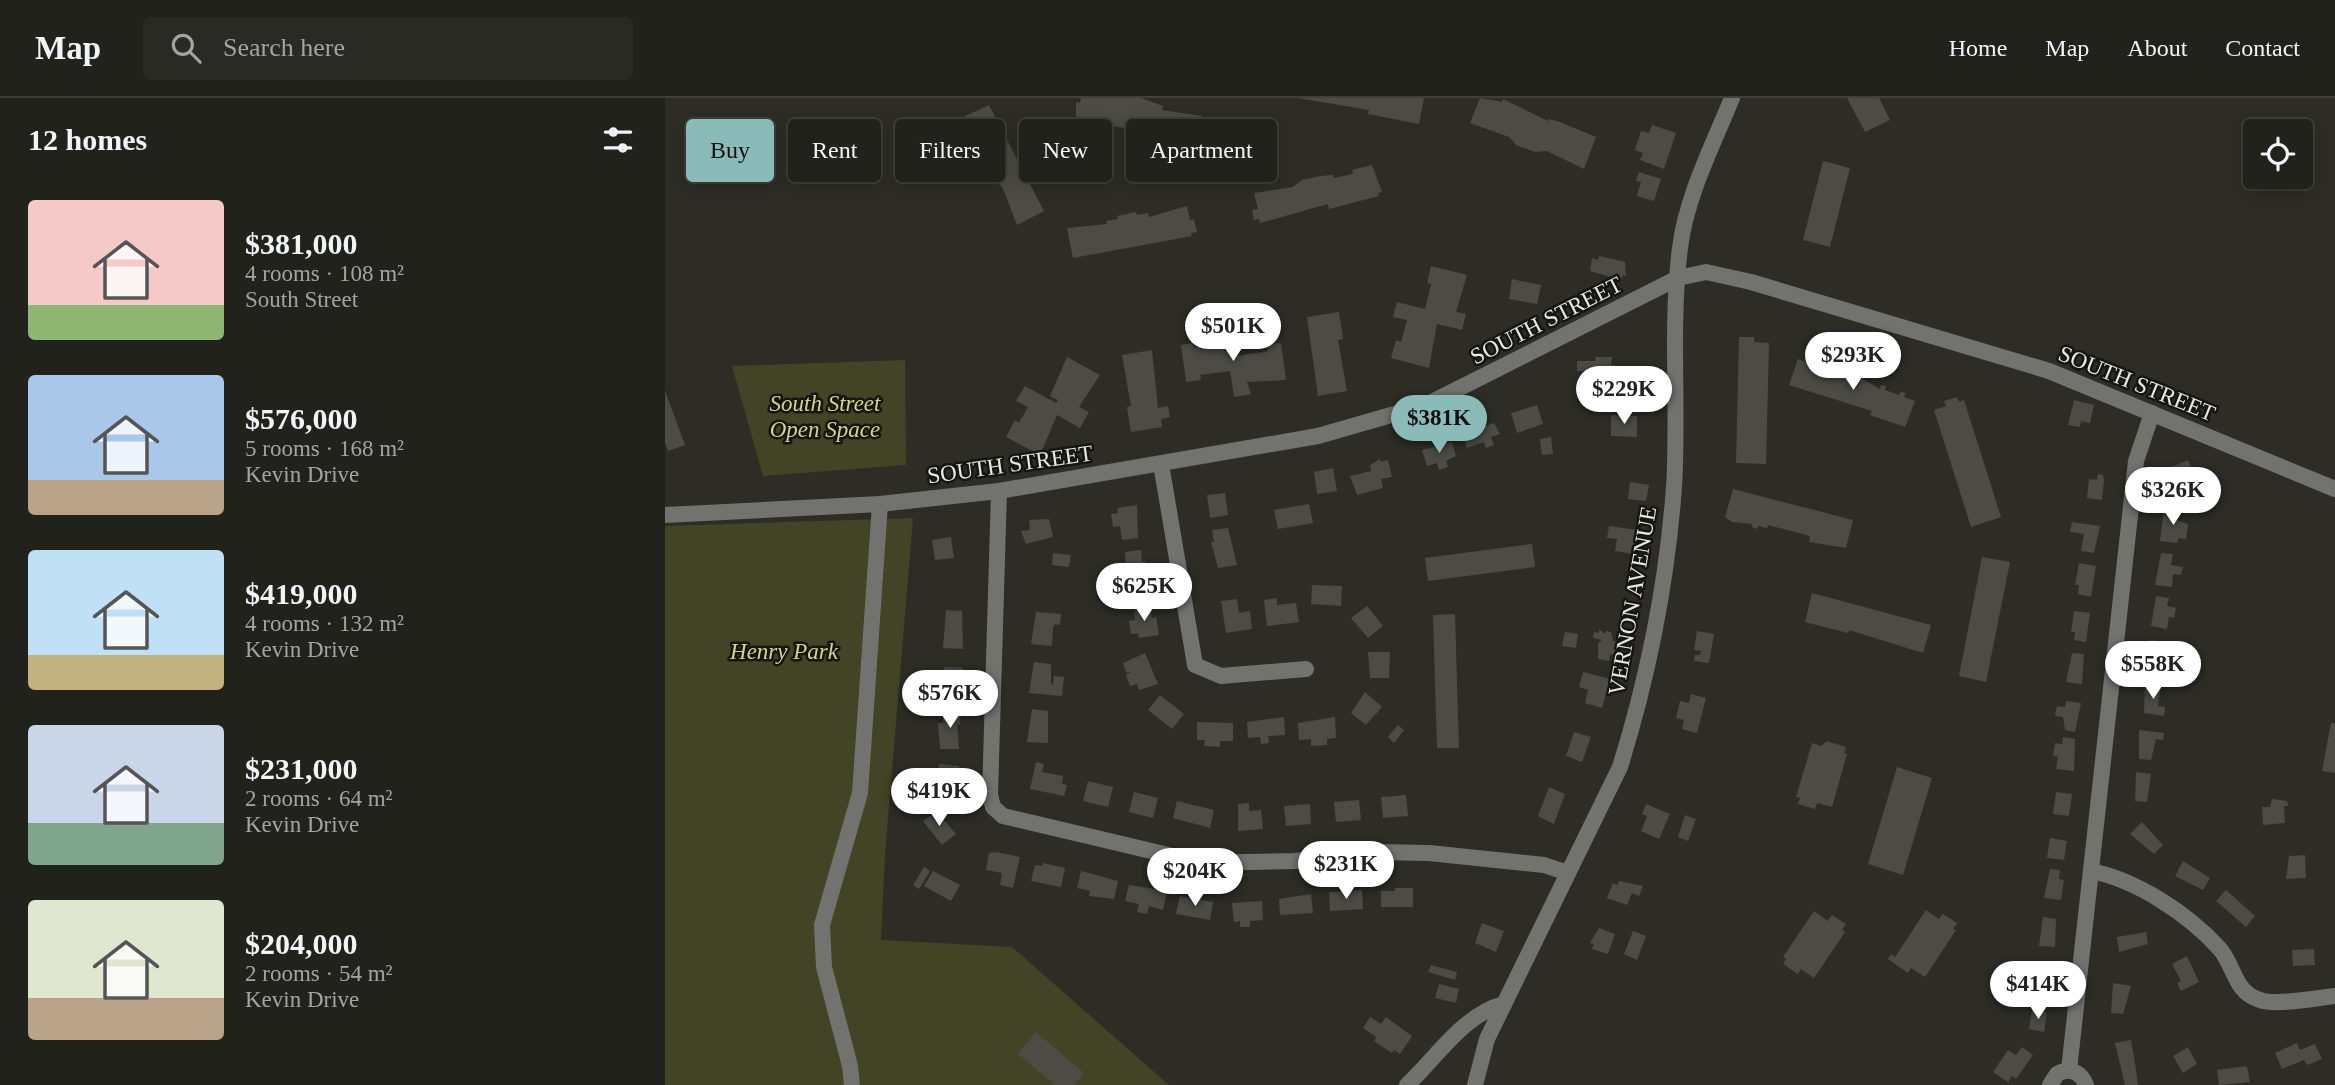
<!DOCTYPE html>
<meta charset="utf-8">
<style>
body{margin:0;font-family:Georgia,serif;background:#2a2a25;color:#f1f3f6;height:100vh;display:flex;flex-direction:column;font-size:26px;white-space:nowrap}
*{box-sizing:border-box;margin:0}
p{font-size:23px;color:#a2a4a3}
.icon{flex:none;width:38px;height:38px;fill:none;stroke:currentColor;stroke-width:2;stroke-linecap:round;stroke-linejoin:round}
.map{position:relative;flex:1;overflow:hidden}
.side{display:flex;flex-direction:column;background:#22221c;width:665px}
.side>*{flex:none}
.guide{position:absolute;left:21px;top:21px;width:665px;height:63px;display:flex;gap:14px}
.controls{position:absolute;left:1578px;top:21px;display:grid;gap:14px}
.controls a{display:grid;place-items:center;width:70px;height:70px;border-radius:7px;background:#22221c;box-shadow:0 4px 18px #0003,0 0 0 2px #3f3f3b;font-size:35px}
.price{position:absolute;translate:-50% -60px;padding:0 16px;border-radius:24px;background:#fff;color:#222;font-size:23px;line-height:46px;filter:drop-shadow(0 2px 4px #0008)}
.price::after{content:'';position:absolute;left:50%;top:42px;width:21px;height:16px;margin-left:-10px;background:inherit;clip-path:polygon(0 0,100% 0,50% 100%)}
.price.active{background:#8bbbb9;color:#111}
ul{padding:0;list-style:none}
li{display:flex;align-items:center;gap:21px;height:175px;padding:0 28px}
li span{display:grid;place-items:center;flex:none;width:196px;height:140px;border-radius:7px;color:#555}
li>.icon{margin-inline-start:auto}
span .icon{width:84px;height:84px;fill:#fffc;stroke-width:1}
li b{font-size:30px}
h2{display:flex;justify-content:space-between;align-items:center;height:84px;padding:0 28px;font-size:30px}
.tag{padding:0 24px;border-radius:7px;background:#22221c;box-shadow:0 4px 18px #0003,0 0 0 2px #3f3f3b;font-size:24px;line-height:63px}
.tag.active{background:#8bbbb9;color:#111}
header{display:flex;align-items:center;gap:42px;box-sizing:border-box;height:98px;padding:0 35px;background:#22221c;border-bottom:2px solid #3f3f3b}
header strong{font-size:33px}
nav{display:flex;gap:38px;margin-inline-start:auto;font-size:24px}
.search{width:490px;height:63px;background:#2a2a25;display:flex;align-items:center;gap:18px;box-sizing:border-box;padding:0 24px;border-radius:7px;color:#a2a4a3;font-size:26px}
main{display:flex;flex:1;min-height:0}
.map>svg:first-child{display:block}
</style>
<header>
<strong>Map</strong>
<div class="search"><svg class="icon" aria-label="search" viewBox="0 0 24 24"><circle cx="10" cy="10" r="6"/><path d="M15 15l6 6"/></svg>Search here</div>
<nav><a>Home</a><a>Map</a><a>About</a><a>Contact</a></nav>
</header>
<main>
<section class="side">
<h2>12 homes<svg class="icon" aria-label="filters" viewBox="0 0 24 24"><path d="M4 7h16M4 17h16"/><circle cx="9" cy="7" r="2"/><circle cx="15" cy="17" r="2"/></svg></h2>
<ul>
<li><span style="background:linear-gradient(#f6c9c9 75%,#8fb573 0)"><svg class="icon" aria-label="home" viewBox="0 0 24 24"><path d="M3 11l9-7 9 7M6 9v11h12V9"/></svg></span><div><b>$381,000</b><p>4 rooms · 108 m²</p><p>South Street</p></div></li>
<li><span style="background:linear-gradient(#a9c7e8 75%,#b9a48a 0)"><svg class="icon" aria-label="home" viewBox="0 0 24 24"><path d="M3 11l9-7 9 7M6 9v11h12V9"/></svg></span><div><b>$576,000</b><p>5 rooms · 168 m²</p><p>Kevin Drive</p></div></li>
<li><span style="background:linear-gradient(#bfe0f5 75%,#c2b280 0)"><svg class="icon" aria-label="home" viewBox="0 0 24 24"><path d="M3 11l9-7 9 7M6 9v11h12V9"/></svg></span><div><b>$419,000</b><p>4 rooms · 132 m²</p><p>Kevin Drive</p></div></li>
<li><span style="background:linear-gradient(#c9d6e8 70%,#7fa58c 0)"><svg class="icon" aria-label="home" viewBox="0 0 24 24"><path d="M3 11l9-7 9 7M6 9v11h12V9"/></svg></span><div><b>$231,000</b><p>2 rooms · 64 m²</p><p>Kevin Drive</p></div></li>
<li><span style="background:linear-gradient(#dfe7d0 70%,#b9a48a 0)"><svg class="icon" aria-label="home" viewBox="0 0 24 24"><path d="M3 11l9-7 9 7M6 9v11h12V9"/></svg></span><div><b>$204,000</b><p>2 rooms · 54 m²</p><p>Kevin Drive</p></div></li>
</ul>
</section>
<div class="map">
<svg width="1670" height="987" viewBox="0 0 1670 987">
<rect width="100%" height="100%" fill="#2d2d26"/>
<g fill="#434325">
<polygon points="240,262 241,367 98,378 67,268"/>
<polygon points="248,420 220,756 216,842 347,849 504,987 0,987 0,428"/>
</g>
<g fill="#4c4c45">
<polygon points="416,0 476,0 498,8 497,12 537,18 530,48 479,37 480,34 411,21 411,4 415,5"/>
<polygon points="633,0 759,0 754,26 703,16 704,12"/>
<polygon points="815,0 837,4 838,1 883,23 884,21 895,24 931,39 919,71 882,53 870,54 851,47 844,39 805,25"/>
<polygon points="1182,0 1214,0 1225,22 1200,34"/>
<polygon points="324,7 379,113 352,127 338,91 331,81 327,83 319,65 319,55 298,19"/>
<polygon points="987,27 1011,35 999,71 975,62 978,55 970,52 976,33 984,35"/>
<polygon points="1158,63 1185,70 1165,149 1138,142"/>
<polygon points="707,67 717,94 713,95 714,98 664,111 663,106 595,125 594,121 589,122 587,112 593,111 589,95 628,89 637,82 655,78 668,77 669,80 688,76 687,72"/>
<polygon points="974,74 996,81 989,103 972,98 976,84 971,83"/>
<polygon points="522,108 525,122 529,121 532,134 526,135 527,138 408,160 402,130 442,126 441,123 453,121 452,118 471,114 472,117 483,115 484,119"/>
<polygon points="934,158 960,164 961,178 958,177 956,182 925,173 927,160 933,162"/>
<polygon points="766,168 802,177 791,214 801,216 797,232 772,226 764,270 726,260 731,242 736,244 742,222 728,219 732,204 760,211 766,186 762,185"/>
<polygon points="847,181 876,187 872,206 844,201"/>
<polygon points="674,214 678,241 673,242 682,293 653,298 642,219"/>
<polygon points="567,230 571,258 603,253 602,246 616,245 621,282 582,284 586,296 569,299 565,273 535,277 536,282 521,284 516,247 528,245 529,249 552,246 550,232"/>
<polygon points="1074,239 1089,239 1089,244 1104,245 1101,366 1071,365"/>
<polygon points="487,252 493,310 503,308 505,319 496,321 497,329 466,334 462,309 466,308 457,257"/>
<polygon points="402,259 435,277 414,309 424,314 415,330 392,317 375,357 341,339 350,322 354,325 363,309 351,303 360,288 391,305 393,302 385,298"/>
<polygon points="930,259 947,259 946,267 950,267 946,279 930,279 930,273 912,273 912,263 931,263"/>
<polygon points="1140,260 1145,262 1144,265 1158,270 1159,267 1164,269 1163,272 1195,283 1196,280 1215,291 1216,287 1221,288 1220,292 1234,297 1235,294 1241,295 1239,299 1250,303 1240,329 1205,317 1207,313 1124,287 1133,261 1139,263"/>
<polygon points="0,293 20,347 3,353 0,345"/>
<polygon points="1292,299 1294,304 1299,302 1336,419 1306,429 1269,312 1281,308 1279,303"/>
<polygon points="1409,302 1429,307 1425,325 1416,323 1415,329 1403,327"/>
<polygon points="872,307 878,326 852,335 846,315"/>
<polygon points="946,317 972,318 972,339 946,338"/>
<polygon points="829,325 835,336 826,339 829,347 821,350 819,344 802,350 797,335"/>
<polygon points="886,339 888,356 877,357 875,341"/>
<polygon points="787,344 791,358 781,363 783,369 774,372 772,365 762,368 757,352"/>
<polygon points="715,361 715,364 723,362 727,379 716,381 718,390 692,397 685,378 706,373 705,367"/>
<polygon points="1523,362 1533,388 1515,395 1502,371"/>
<polygon points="668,370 672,393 652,396 649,374"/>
<polygon points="1433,376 1438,377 1439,382 1437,402 1422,400 1424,381 1432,382"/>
<polygon points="965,384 984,387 981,403 963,401"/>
<polygon points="1068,391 1188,422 1181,450 1144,444 1145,438 1103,427 1102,430 1093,428 1092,431 1087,429 1087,426 1067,424 1060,419"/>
<polygon points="560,395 563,417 545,420 542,397"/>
<polygon points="644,406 648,425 613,431 609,412"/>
<polygon points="472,407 473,440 457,442 455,428 448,429 446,416 453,415 452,410"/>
<polygon points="1499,411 1513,413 1512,422 1523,426 1521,441 1513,440 1512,445 1495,443"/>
<polygon points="384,421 388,439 361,446 356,433 365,432 364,422"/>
<polygon points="1407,424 1435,428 1429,455 1416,453 1419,436 1405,434"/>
<polygon points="944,428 972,432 968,456 950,453 952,441 942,440"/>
<polygon points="563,430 572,467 553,470 546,444 549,444 547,432"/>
<polygon points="286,439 289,460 270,462 267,442"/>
<polygon points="867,446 870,469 763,483 760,460"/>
<polygon points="476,452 477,464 480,463 481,490 462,492 460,454"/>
<polygon points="388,455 406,457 404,469 387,467"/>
<polygon points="1496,455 1508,456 1506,467 1518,469 1516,477 1508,476 1507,489 1490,487"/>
<polygon points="1317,459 1345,464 1321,584 1294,578"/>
<polygon points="1414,465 1431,468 1426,499 1413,496 1414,487 1410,487"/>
<polygon points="647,487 677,488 676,508 646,506"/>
<polygon points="1147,495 1266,527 1258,555 1184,532 1183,535 1140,524"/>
<polygon points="1491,498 1504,500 1502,508 1511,510 1509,520 1504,519 1502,531 1486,528"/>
<polygon points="612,500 612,507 631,505 634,524 602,528 599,502"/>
<polygon points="572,501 574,515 585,513 587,531 561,535 556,503"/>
<polygon points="485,507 487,520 491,519 494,537 474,540 473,535 466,536 464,523 470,522 469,508"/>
<polygon points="702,508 718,528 703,540 686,520"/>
<polygon points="281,512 297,513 298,551 278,550"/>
<polygon points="1409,513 1425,515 1421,544 1409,542 1410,534 1406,534"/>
<polygon points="371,514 396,516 395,527 390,526 388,530 387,548 366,546"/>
<polygon points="790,516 794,650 772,650 768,517"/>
<polygon points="934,531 940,536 941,533 946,534 948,543 955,544 953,558 945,556 944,563 933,561 933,545 937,542 928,540 929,534 934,535"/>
<polygon points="1032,533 1049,536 1044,565 1029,563 1030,557 1035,557 1036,553 1029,552"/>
<polygon points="900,534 913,536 911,550 897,548"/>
<polygon points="1485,542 1502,544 1500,556 1507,557 1506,567 1496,566 1495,576 1482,574"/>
<polygon points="703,554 725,554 724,580 705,580"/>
<polygon points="480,555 493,586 474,592 472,586 465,588 461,577 467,573 461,575 458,565"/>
<polygon points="1407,555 1419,556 1417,586 1401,584"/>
<polygon points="369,564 386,566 386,586 388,587 389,578 399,579 397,598 364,595"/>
<polygon points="279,569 298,570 296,595 277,594 278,581 272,581 273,573 278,574"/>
<polygon points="918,574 945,581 937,610 920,605 923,592 914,589"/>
<polygon points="1480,586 1496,588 1493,608 1500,609 1499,618 1479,615"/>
<polygon points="700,594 717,609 701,627 686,615"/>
<polygon points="1026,596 1041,600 1032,635 1017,631 1019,622 1011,620 1015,603 1024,605"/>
<polygon points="495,597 519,616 507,631 483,612"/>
<polygon points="1401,603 1416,605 1410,634 1400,632 1398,619 1390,618 1392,608 1400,609"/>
<polygon points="367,611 383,613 383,645 362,644"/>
<polygon points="278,612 296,613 295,627 292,626 294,651 275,651 273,625 278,625"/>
<polygon points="619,619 620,637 603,638 604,645 596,646 595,639 583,640 582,624"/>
<polygon points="670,619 671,640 662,641 662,647 646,648 646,641 634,642 633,625"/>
<polygon points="532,624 568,625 568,643 555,643 555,649 539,648 540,642 532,642"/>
<polygon points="1666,625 1670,625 1670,675 1657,673"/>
<polygon points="733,627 739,632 729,645 723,639"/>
<polygon points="1474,632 1499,635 1498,642 1491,641 1486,662 1474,661"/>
<polygon points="909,634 926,639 917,664 901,658"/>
<polygon points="1398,639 1410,641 1409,673 1391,671 1393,659 1388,658 1390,645 1397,646"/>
<polygon points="1162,643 1181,649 1179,655 1182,656 1167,709 1152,705 1150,711 1133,706 1135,700 1131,699 1147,645 1156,648"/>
<polygon points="371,664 379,666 377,674 398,678 397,686 402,687 399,698 365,691"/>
<polygon points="274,666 294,668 292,694 272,692"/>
<polygon points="1232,669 1267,680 1238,777 1203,766"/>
<polygon points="1471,674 1486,676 1482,704 1470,703"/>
<polygon points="423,683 448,689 443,709 418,703"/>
<polygon points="884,689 900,696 889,726 873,718"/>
<polygon points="469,694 493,700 488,720 464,714"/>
<polygon points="1391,694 1407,696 1404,718 1388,716"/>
<polygon points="741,697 743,718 718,720 716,699"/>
<polygon points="1607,701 1622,703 1623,708 1619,708 1620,725 1598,727 1597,709 1605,709"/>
<polygon points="694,702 696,722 671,724 669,704"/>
<polygon points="512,703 549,712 545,730 508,720"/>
<polygon points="584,705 584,713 596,712 598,731 573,733 573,706"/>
<polygon points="645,706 646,726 621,728 619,708"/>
<polygon points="981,706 1005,716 994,741 976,733 982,718 977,716"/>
<polygon points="271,713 291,736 277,747 258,723"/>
<polygon points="1020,717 1031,721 1023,743 1013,739"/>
<polygon points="1477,724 1498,747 1489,756 1465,736"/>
<polygon points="1385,740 1402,743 1399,762 1382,760"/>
<polygon points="331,754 355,759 348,790 335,787 337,775 321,772 324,755"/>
<polygon points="1640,757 1641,780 1621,781 1624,758"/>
<polygon points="1518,763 1545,780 1538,792 1510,778"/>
<polygon points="378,765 400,770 396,789 366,783 370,767 377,768"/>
<polygon points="259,769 265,773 254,791 248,787"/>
<polygon points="1385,771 1395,772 1394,781 1399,782 1396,802 1379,800"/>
<polygon points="268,773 295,787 286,803 259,788"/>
<polygon points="416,773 453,783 449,801 424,798 425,793 412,790"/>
<polygon points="954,783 978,788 974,798 967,795 962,807 942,800 948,785 952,787"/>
<polygon points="464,787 502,793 498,812 484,808 482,816 472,814 474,806 460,803"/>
<polygon points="730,790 748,790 748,809 716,809 716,793 730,793"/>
<polygon points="697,792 698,811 665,813 664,794"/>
<polygon points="1561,792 1590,818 1581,829 1551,803"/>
<polygon points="646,796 648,815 615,817 614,801"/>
<polygon points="515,798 548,804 545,822 511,816"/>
<polygon points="597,803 598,822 585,823 585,829 575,829 575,823 569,824 567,805"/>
<polygon points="1261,812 1274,821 1278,816 1292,825 1288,831 1291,832 1260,879 1246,870 1243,875 1223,861 1226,856 1230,859"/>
<polygon points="1149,813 1163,823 1167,817 1181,826 1177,832 1180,834 1149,880 1136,871 1133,876 1118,866 1121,861 1118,859"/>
<polygon points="1378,819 1391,821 1390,849 1374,848"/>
<polygon points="817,825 839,833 831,854 810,845"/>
<polygon points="934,830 950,836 943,856 927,851 929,846 925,845"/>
<polygon points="968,833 981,838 972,862 959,856"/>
<polygon points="1481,834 1483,846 1454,854 1452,839"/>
<polygon points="1649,851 1650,867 1628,868 1627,852"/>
<polygon points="1522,858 1534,884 1516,893 1512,885 1516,883 1507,866"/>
<polygon points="766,867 792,874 790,882 763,874"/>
<polygon points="1372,868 1388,871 1384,893 1369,891 1370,886 1364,885 1365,874 1371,875"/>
<polygon points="1448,885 1466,888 1458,916 1446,915"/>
<polygon points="774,886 794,891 791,905 770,900"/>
<polygon points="1367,912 1382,914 1379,934 1364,931"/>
<polygon points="705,919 716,926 721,919 747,938 735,956 729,952 727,955 709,943 711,939 698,930"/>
<polygon points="371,934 419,975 409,987 390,987 353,956"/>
<polygon points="1466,942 1470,965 1473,987 1460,987 1450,945"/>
<polygon points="1632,945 1635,952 1650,946 1657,961 1642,967 1639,962 1617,971 1610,955"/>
<polygon points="1357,949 1368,957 1351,981 1347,978 1343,984 1328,974 1343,952 1351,957"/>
<polygon points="1523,949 1532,966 1518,975 1508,958"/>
<polygon points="1582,968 1585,984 1554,987 1552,972"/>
</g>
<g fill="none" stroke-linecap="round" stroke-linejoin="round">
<g stroke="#72726f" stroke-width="16">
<polyline points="496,366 530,567 556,578 641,571"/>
<polyline points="334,393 325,697 328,709 338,718 537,765 630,763 712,754 764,755 879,767 903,775"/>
<polyline points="0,417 215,406 334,393 653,338 761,307 1013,180 1041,174 1086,184 1384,273 1670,391"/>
<path d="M1426 773C1472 782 1523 816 1554 850 1570 867 1568 894 1595 902 1611 908 1651 900 1670 898"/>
<polyline points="1404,972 1471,363 1487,315"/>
<polyline points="187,987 185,968 159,869 157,827 195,695 215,406"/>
<path d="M742 987C772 959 799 916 839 906"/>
<path d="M810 987 822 941 955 669C983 579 1002 484 1009 389 1014 310 1005 229 1015 150 1021 99 1048 47 1067 0"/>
<path d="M1385 987 1392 976C1405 969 1416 974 1421 987"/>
</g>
</g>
<g text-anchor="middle" stroke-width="5" stroke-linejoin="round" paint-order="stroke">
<g font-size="23" fill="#e7e8e3" stroke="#151512">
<text transform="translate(881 222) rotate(-27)" y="8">SOUTH STREET</text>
<text transform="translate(1472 285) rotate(22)" y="8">SOUTH STREET</text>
<text transform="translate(345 366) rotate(-8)" y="8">SOUTH STREET</text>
<text transform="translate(967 503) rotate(-80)" y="8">VERNON AVENUE</text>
</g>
<g font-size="23" font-style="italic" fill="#d7d685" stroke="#151512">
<text x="160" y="313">South Street<tspan x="160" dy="26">Open Space</tspan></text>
<text x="119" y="561">Henry Park</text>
</g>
</g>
</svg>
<div class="controls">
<a><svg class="icon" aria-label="locate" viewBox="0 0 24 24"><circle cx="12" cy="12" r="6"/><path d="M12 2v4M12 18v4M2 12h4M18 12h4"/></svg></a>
</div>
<b class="price" style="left:568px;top:265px">$501K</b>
<b class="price" style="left:1188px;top:294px">$293K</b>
<b class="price" style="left:959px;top:328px">$229K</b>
<b class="price active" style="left:774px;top:357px">$381K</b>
<b class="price" style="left:1508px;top:429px">$326K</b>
<b class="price" style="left:479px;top:525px">$625K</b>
<b class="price" style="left:1488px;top:603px">$558K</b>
<b class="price" style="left:285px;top:632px">$576K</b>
<b class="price" style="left:274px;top:730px">$419K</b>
<b class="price" style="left:681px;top:803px">$231K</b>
<b class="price" style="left:530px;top:810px">$204K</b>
<b class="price" style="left:1373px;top:923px">$414K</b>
<div class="guide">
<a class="tag active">Buy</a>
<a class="tag">Rent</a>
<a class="tag">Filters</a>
<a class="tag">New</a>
<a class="tag">Apartment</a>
</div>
</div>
</main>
